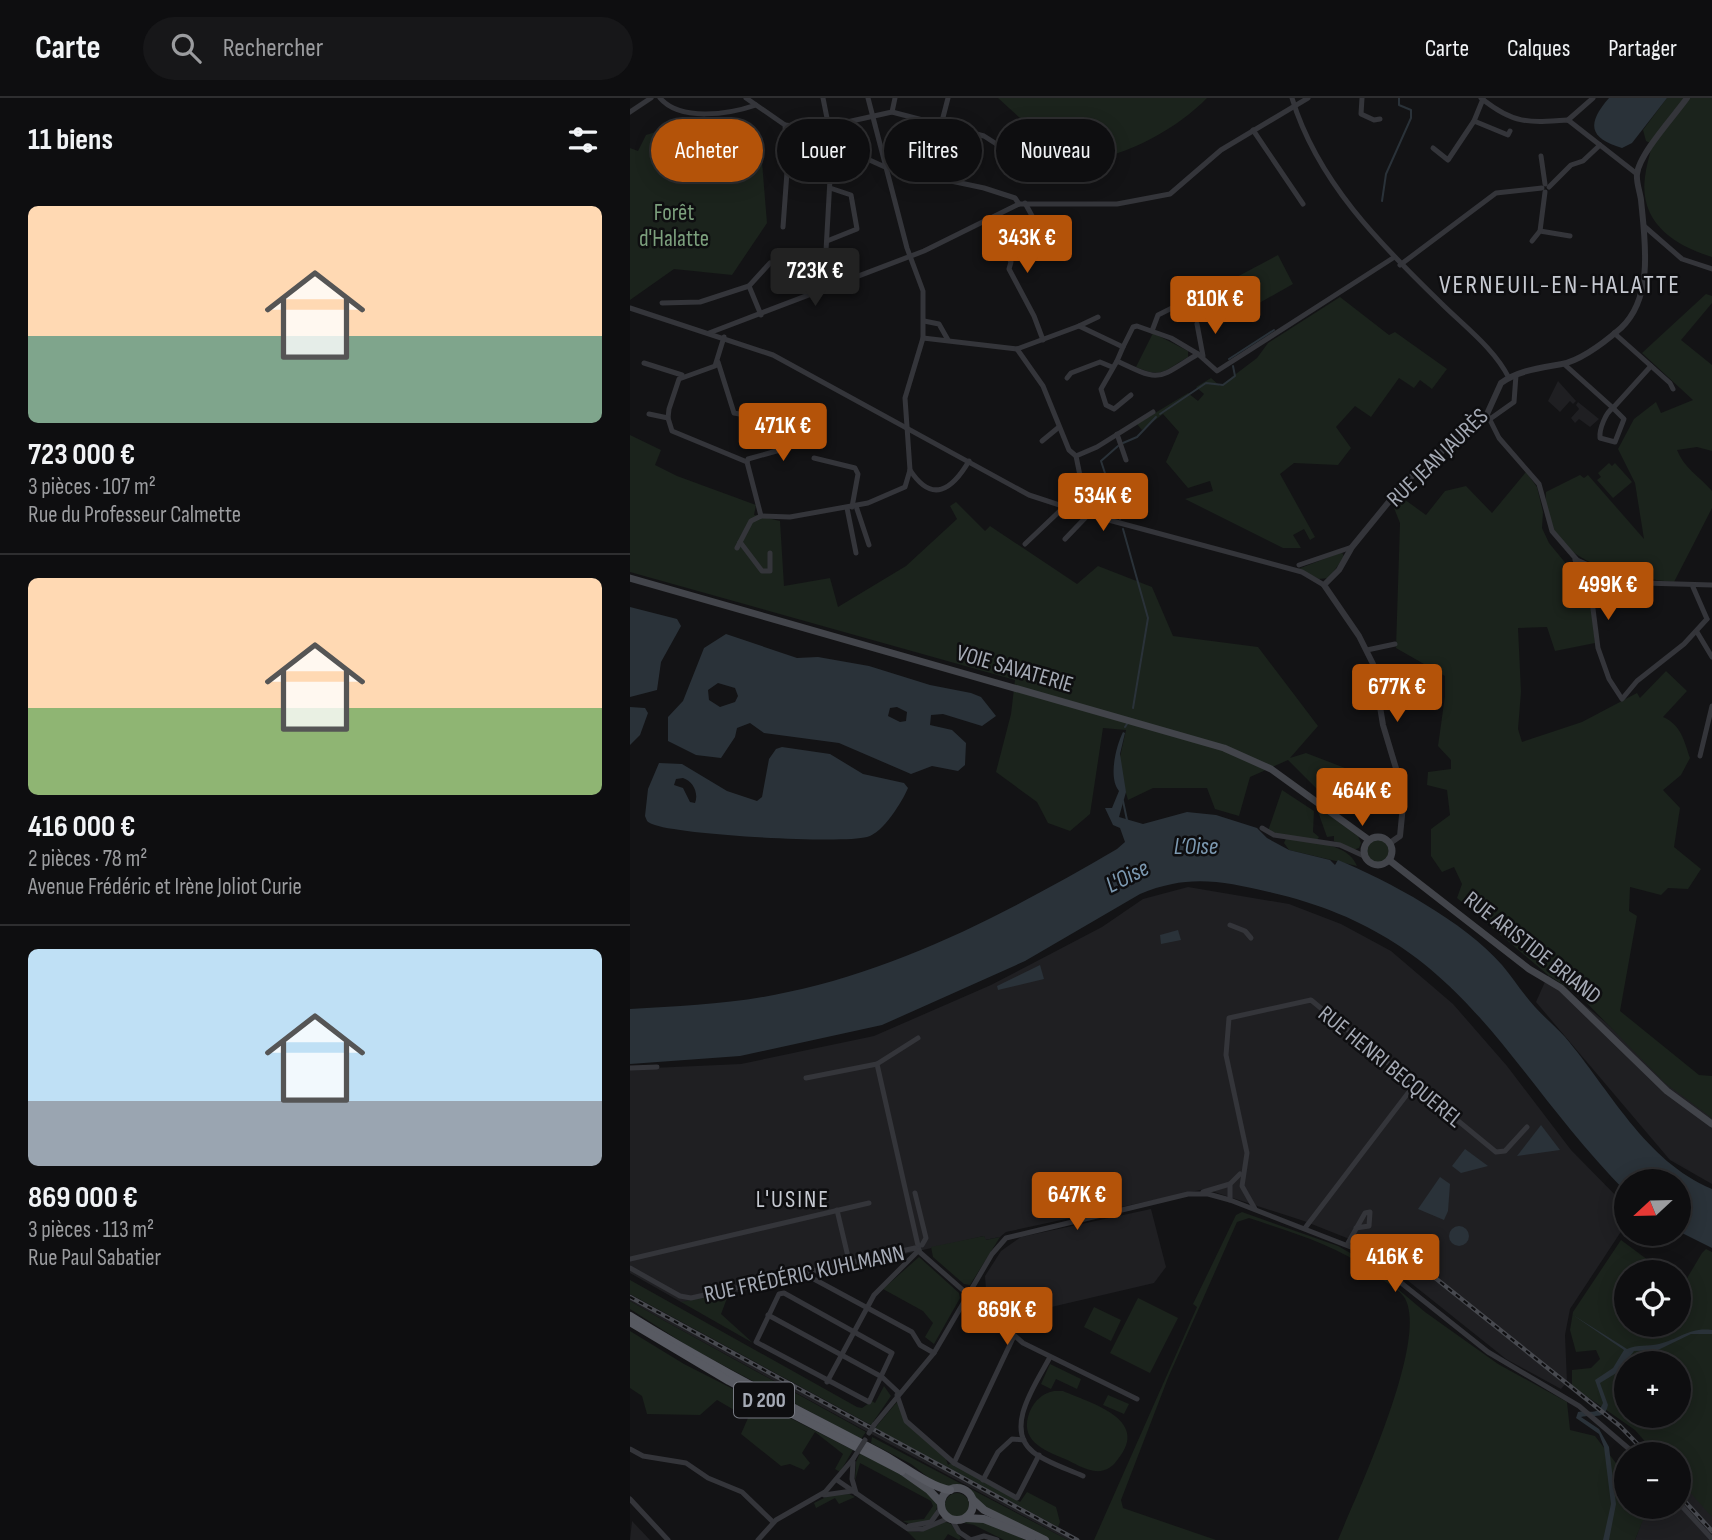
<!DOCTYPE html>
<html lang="fr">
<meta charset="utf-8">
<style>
body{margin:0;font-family:"Sofia Sans Condensed",sans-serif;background:#171719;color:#f1f3f6;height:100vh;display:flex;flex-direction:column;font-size:26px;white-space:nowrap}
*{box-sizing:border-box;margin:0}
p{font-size:23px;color:#9b9c9f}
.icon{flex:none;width:38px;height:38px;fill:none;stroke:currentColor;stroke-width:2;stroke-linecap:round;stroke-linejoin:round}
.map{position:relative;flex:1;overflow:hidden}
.details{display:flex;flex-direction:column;background:#0e0e10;width:630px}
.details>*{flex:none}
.guide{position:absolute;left:21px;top:21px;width:665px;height:63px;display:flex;gap:14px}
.needle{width:46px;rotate:248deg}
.tools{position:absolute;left:984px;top:1071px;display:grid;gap:14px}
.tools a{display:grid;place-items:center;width:77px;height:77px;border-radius:50%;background:#0e0e10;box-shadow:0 4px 18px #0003,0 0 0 2px #2e2e30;font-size:35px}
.price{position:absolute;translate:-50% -60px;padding:0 16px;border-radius:7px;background:#b45309;color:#fff;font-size:23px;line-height:46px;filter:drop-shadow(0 2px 4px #0008)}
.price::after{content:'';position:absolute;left:50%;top:42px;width:21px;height:16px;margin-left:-10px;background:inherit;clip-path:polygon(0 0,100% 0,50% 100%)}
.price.on{background:#222;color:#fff}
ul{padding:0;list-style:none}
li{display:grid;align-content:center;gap:14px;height:371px;padding:0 28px}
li+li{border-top:2px solid #2e2e30}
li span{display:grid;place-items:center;height:217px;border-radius:10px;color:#555}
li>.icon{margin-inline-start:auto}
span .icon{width:126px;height:126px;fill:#fffc;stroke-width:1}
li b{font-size:30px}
h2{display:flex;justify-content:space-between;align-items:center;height:84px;padding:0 28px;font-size:30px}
.pill{padding:0 24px;border-radius:32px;background:#0e0e10;box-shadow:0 4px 18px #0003,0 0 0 2px #2e2e30;font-size:24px;line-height:63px}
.pill.on{background:#b45309;color:#fff}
header{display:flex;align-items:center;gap:42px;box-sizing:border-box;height:98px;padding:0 35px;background:#0e0e10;border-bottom:2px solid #2e2e30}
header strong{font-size:33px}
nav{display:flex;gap:38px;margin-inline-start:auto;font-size:24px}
.search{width:490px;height:63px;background:#171719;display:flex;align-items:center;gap:18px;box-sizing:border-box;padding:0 24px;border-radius:38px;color:#9b9c9f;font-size:26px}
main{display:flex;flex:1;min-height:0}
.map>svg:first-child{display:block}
</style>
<header>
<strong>Carte</strong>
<div class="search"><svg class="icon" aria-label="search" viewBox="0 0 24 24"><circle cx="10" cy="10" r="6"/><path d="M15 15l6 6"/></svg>Rechercher</div>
<nav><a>Carte</a><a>Calques</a><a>Partager</a></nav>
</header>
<main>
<section class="details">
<h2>11 biens<svg class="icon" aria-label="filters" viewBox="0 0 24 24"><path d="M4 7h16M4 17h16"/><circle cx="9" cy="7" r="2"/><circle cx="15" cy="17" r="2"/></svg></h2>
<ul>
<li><span style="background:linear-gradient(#ffd9b3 60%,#7fa58c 0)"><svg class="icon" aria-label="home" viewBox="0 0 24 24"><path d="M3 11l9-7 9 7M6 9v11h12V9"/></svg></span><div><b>723 000 €</b><p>3 pièces · 107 m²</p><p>Rue du Professeur Calmette</p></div></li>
<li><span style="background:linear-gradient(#ffd9b3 60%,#8fb573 0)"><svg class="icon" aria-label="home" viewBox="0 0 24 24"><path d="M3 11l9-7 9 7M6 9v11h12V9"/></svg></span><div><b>416 000 €</b><p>2 pièces · 78 m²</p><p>Avenue Frédéric et Irène Joliot Curie</p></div></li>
<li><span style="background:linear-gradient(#bfe0f5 70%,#9aa5b1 0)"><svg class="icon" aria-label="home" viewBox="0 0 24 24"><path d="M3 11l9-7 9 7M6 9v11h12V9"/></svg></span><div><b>869 000 €</b><p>3 pièces · 113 m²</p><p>Rue Paul Sabatier</p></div></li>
</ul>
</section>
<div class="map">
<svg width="1082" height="1442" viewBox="0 0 1082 1442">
<rect width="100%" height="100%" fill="#131315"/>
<g fill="#1f1f22">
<polygon points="928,283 946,303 943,306 940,303 930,314 918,303"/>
<polygon points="948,304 969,321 960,329 949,321 945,325 941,320 949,311 946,307"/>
<polygon points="558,789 659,806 711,826 761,853 823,906 877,968 941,1052 996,1108 996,1126 940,1211 935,1237 937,1284 931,1291 876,1261 732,1146 674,1123 575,1091 376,1134 370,1139 355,1142 354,1138 60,1205 51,1204 0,1175 0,971 111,966 244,938 361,887 472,829 513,801"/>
<polygon points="918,877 974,923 1082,1019 1082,1086 1040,1062 906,904"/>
<polygon points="521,1111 536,1169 524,1185 374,1220 357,1207 355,1178 371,1153 391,1139"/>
<polygon points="0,1196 36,1217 451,1442 438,1442 256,1344 33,1222 0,1203"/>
<polygon points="1082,1322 1082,1442 1005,1442 1017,1409 1048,1409 1048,1366"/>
<polygon points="2,1423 20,1442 0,1442"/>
</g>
<g fill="#1b231c" fill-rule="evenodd">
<path d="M368 0H577C549 29 497 59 454 62 441 63 428 60 416 60L414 65 393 62 406 53 415 56 416 44Z"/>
<path d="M1037 0H1082V159C1043 147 1009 124 1015 79 1016 68 1020 57 1022 46L1016 43 1013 32Z"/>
<polygon points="29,33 66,39 115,40 131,52 137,125 102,177 44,171 0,202 0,50 8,53 16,37"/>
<polygon points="648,157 663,186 592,226 586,190"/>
<path d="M1076 196 1082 198V205L1051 242 1082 267V353L1067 349 1047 352C1054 370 1069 378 1082 393V410L1044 484C993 479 910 464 916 394L950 377 954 380 958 377 1014 441 1005 385 988 351 1004 321 1026 304 1031 315 1063 302 1012 255Z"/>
<polygon points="710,199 759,237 765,234 817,271 802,291 790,282 784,290 769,280 741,319 725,308 706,329 721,350 708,367 664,365 650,376 685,439 680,442 674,431 663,437 671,450 653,450 555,401 583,393 580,383 558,390 536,364 549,334 533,316 512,332 507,326 558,295 568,303 574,296 566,289 581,280 590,288 627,260 638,245"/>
<path d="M523 235 558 253V259C535 272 533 281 506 269Z"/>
<polygon points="0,337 31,352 25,367 47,378 126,407 124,417 150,423 154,488 200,480 208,509 276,468 327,421 320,408 326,404 355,433 360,428 447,486 468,468 522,489 543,538 628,549 688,628 660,660 676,655 728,675 724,686 744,704 743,716 702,706 658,662 620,679 609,718 585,711 577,690 523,690 498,702 488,668 496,632 473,630 460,716 440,733 418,725 407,704 366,674 381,616 385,582 0,474"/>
<polygon points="979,365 982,368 985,365 1002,384 983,400 967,382 971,379 968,375"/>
<path d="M896 374 907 389 913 414 912 430 919 445 952 485 961 506 965 545 925 553 917 529 888 530 891 594 888 631 892 644 952 624 1007 595 1010 600 1036 573 1057 593 1033 619C1051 627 1054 642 1060 660L1051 677 1033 692 1050 710 1044 749 1071 771 1058 791 1038 790 1031 797 1000 789 999 813 1007 818 990 913 1069 977 1082 978V1020L1035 985 949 897V891L945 894 918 877 827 800 832 786 824 769 812 774 801 758V731L820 717 817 692 797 687 798 674 821 671V662L808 648 815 598V578L766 550 770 425 762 405 767 396 796 417 815 393 836 388 862 415Z"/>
<polygon points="712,454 714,459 699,480 689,481 668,471"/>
<path d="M652 692 684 713 683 734 689 739 686 744C702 748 720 751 727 768L659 752 654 745 657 738 638 733Z"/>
<polygon points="686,708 728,738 731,745 729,750 723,752 704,743 704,738 697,739"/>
<circle cx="748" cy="753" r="11"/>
<path d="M612 1114 708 1148 736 1164 795 1214 868 1266 937 1304 940 1332 965 1338 996 1378V1409H1013L1015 1417 1005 1442H708C726 1398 801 1239 774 1199 769 1192 760 1187 753 1182 714 1149 666 1136 619 1120L607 1124 538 1280 491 1402 493 1410 586 1442H464L567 1209 563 1206 606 1117Z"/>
<polygon points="354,1138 356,1142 370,1139 340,1187 334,1186 303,1159 301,1149"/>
<path d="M991 1142 1034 1174H996V1227H1048V1184L1053 1187 1072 1155 1076 1151 1082 1154V1419L1048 1381V1356H1026L1005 1332 942 1288V1272L961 1270 970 1261 966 1252 946 1254 940 1232 943 1214ZM996 1265H1048V1318H996Z"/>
<polygon points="289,1159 329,1195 330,1200 304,1246 295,1239 303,1225 293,1213 253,1191"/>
<polygon points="0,1182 227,1309 232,1310 242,1303 245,1305 254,1288 261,1298 241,1327 0,1196"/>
<polygon points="99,1195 91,1216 123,1245 51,1204"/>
<polygon points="508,1200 548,1220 520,1275 480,1255"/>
<polygon points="0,1203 33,1222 236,1334 231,1341 61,1250 0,1211"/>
<polygon points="464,1209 491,1222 481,1243 454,1229"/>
<polygon points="0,1233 54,1266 223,1352 210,1374 205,1371 213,1356 185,1334 172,1355 180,1365 174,1372 160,1366 151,1368 111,1336 118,1320 87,1302 70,1317 17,1316 12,1298 0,1290"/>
<polygon points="420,1266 451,1281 447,1291 426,1281 421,1291 411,1286"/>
<path d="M424 1293H433C460 1305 521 1321 488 1361 483 1369 475 1374 465 1373 455 1372 444 1365 435 1361 413 1352 388 1342 400 1313 405 1302 413 1295 424 1293Z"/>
<polygon points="478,1297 499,1306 494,1316 473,1307"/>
<polygon points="267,1304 275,1325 316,1361 318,1367 321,1365 390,1404 397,1394 426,1409 430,1424 428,1429 245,1330"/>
<polygon points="242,1339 438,1442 420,1442 347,1405 337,1389 308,1387 281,1366 241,1345"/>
<path d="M230 1355 289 1386 308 1406 303 1421C293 1424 283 1429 273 1423L294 1421 303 1408 301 1403 230 1365 225 1383 226 1364Z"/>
<circle cx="327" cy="1407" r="12"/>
<polygon points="219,1396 225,1399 209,1406 205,1400 186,1410 184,1405 198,1398"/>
<polygon points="341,1421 365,1427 395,1442 374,1442 344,1427 334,1425"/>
<polygon points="314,1423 321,1426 331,1440 329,1442 318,1436 314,1442 286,1442 277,1433 289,1434"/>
</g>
<g fill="#2a3239" fill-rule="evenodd">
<path d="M979 0H1037L1002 45 992 50C958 40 957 25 979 0Z"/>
<polygon points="0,509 47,521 51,528 31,564 27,592 0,599"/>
<path d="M96 536 167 560 188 559 239 568 300 587 341 595 351 599 366 618 352 628 313 616 301 617 300 627 322 632 336 645 335 667 328 673 302 668 281 676 209 645 134 635 120 625 107 630 105 639 91 660 66 657 38 643V619L53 603 74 550ZM88 585 105 590 108 598 105 604 90 609 79 602 78 592ZM267 609 277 614 276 623 270 624 258 618 260 610Z"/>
<polygon points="0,609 15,610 18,615 10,637 0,647"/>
<path d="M493 634 495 635 490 656 496 694 489 719 513 726 557 714 586 717 627 730 637 740 659 752 700 762 705 767 708 762C757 782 835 824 872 867 883 880 893 896 905 909 914 919 926 929 935 939 980 992 1015 1063 1082 1091V1150L1048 1133V1083H996V1094C871 967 834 838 639 794 591 783 558 776 510 796L395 863 252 927 110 958 0 966V911C53 908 106 906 158 894 276 869 384 811 487 751L495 744 490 730 483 727 475 710H482L489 693C478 680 486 648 493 634Z"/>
<path d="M152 649 200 656 233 676 274 685 278 690C272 704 253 735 237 739 211 746 47 737 22 726 17 724 17 723 15 718L18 691 29 665 52 666 97 693 127 703 132 699 139 661 146 651ZM53 680C63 683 69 695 65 705L60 704 53 690 44 687 46 681Z"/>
<polygon points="548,832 551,842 531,846 530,837"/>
<polygon points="410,867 414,881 368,892 367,888"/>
<polygon points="911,1027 930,1052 887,1058"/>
<polygon points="835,1051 858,1068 831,1075 822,1068"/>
<polygon points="810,1079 820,1086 818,1113 814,1122 788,1111"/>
<circle cx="829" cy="1138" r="10"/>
<path d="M943 1217 997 1251C1008 1246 1018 1249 1029 1246 1050 1241 1059 1229 1082 1232V1236H1061L1028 1252 1004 1253 988 1274 970 1285 978 1307C975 1323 962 1316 951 1319L969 1331 979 1349 986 1406 979 1442H973L981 1406 974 1349 969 1336 946 1320 948 1314C959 1312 968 1318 973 1305L965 1282 983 1270 994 1252Z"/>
</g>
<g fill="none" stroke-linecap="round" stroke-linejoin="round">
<g stroke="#2a3239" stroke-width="2">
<polyline points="752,103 756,76 781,20 781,12 769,7 769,0"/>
<polyline points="599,261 644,232"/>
<polyline points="530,316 576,285 593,287 605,278 603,268"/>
<polyline points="493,345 507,339 526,319"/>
<polyline points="488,348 471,363 490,421"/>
<polyline points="493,431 518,520 503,610"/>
<polyline points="495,629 497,626"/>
<polyline points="493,703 497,722"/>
</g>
<g stroke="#34353a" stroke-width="5">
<path d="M30 0C50 24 100 16 126 7"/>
<polyline points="116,0 155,27 157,74 153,129"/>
<polyline points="193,0 202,45 195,171 202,189"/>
<path d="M662 0C687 83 750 146 811 205 834 228 864 250 879 280"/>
<polyline points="732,0 731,16 744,22 750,21"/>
<path d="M851 0C883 26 898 25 938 22L1007 76"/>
<polyline points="853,1 844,23 878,37 880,33"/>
<polyline points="0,14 21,0"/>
<polyline points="262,14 265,0"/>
<polyline points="938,22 963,0"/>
<polyline points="155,27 164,28 255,69 354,90 385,100 389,106"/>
<polyline points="311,27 318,0"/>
<polyline points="199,28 262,14 354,38 390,61 414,65"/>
<polyline points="623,32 673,106"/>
<polyline points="803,50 818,62 844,23"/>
<polyline points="911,58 915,86"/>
<polyline points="919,89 941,67 953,63 970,47"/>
<polyline points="395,105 425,160"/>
<polyline points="360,123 381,164 379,171 404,218 413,242"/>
<polyline points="1014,128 1052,161 1082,171"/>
<polyline points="910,133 940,138"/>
<polyline points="197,143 227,131 221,97 200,90"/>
<polyline points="902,143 910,133 915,94"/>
<polyline points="770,167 866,95 912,90"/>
<polyline points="32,205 70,204 119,188"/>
<polyline points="0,210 143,257 399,397 460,417 672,474 694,487"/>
<polyline points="131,217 119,188 140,165"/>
<polyline points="294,223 309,226 318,242"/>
<polyline points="567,226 573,258"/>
<polyline points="449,228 468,219"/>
<polyline points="522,233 528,217 564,199 561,186"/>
<polyline points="79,235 294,153 389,106 487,106 540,96 591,52 678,0"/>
<polyline points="984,235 1021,268"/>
<polyline points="94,239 85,268 49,281 39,311 38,320 42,333 117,364 131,418"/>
<path d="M293 240 387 251 449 228 493 249 487 263C533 285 526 281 568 256L587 273 763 160"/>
<polyline points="493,249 503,229 507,228 541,240 568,256"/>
<polyline points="387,251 413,288 439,352 446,358 458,417 435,441"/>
<polyline points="487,263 471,291 476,307 484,311 501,297"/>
<polyline points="88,264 104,315 115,317"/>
<polyline points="14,265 52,277"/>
<polyline points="934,266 983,310 1021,268 1040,285 1043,291"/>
<polyline points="437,280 441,275 470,264 482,269"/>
<path d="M983 310 994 321 985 344 970 340C969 331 976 314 983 310Z"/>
<polyline points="19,316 38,320"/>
<polyline points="857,316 869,340 909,386 922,433 947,462 978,476 1014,485 1082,487"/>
<polyline points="860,321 884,304 886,277"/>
<polyline points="487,336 496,362"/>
<polyline points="412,343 429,329"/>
<polyline points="446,358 467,349 523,314"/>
<polyline points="184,360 225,370 228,376 222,409"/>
<polyline points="117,364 118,361 150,352 154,341"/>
<path d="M280 372C302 406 322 392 339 363"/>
<polyline points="226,408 239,447"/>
<polyline points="217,410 226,455"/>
<polyline points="110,444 132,473 140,473 140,455"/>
<polyline points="395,446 434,409"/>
<polyline points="107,450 121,423 131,418 160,419 238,405 275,389 280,372 275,300 293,240 293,193 277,150 238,0"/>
<polyline points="945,462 961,495 968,550 979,581 992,601 1007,583 1054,546 1077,521"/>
<polyline points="669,467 722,449"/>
<polyline points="1063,489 1077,521"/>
<polyline points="1067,534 1082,559"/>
<polyline points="737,552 765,546"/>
<polyline points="1070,658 1082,608"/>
<polyline points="632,730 644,737 710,747 734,758"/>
<polyline points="600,827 615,833 621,840"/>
<polyline points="247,966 289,1152"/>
<polyline points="0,970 27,969"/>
<polyline points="176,980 247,966 288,940"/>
<polyline points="573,1094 600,1086"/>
<polyline points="285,1095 296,1140 292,1147"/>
<polyline points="600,1102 600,1086 610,1076"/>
<polyline points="625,1111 612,1088 617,1055 596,957 599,920 681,902 866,1054 875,1053 897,1029"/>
<polyline points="207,1112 219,1163"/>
<polyline points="675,1130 785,986"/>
<polyline points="718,1145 735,1115 740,1114 739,1128 726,1130"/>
<polyline points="0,1161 239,1105"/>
<polyline points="0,1170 50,1198 61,1200 285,1150 393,1245 507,1301"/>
<polyline points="182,1180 282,1234 290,1247 304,1255"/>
<polygon points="154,1195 262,1255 239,1304 126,1244 149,1196"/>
<polyline points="138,1217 252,1279 269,1295"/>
<path d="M420 1259C407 1284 373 1330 403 1354 417 1365 438 1371 453 1378"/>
<polyline points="197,1284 244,1197 289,1152"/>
<polyline points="267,1297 276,1323 324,1365 387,1400 409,1357"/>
<polyline points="244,1327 304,1255 362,1156 376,1140 558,1096 578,1096 600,1102 731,1153 858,1254 949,1308 1005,1356"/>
<polyline points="0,1351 13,1358 56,1365 78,1380 112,1394 143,1424"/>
<polyline points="223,1364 222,1381 226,1395"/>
<polyline points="324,1365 384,1238"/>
<polyline points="207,1382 278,1431 293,1431 319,1420"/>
<polyline points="353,1382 368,1354 382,1341 394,1342"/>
<polyline points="194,1397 222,1393"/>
<polyline points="0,1401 38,1442"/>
<polyline points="1048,1404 1082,1441"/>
<polyline points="322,1422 329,1434 341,1442"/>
<polyline points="279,1428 301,1424 311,1410"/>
<polyline points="128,1442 146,1422 195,1394 223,1361"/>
<polyline points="341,1442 354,1438 367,1442"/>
</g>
<path stroke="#34353a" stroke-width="6" d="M760 745 770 738 774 697 753 627 743 566 729 538 694 487 709 472 722 449 775 384 857 316 871 285C889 272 911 270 932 266 952 262 976 243 991 230 1024 199 1015 143 1011 102 1010 94 1006 84 1007 76 1009 56 1045 17 1057 0"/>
<g stroke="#42444a" stroke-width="7">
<polyline points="0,480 594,650 641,671 739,742"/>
<circle cx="748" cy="753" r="14"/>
<polyline points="759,762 899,871 931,890 1037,993 1082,1026"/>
</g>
<g stroke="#505259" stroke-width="8">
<polyline points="272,1373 299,1392 311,1405"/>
<circle cx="327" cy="1406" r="16"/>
<polyline points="342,1401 354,1412 415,1442"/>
<polyline points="336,1420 354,1421 402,1440"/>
</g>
<g stroke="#585a62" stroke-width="8">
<path d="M0 1218C82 1269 169 1312 254 1357 272 1367 302 1390 320 1392"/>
<polyline points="0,1224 99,1283 272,1373"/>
</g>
<g stroke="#47494f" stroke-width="4.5">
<g id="rail">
<polyline points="779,1159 990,1328 1017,1356"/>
<polyline points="0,1199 447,1442"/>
<polyline points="1048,1396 1082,1433"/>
</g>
</g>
<use href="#rail" stroke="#0e0e10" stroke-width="2" stroke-dasharray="5" stroke-linecap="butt"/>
<g stroke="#34353a" stroke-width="5">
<polyline points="239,1335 244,1327"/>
<polyline points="223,1361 235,1342"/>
</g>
</g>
<g text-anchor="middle" stroke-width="5" stroke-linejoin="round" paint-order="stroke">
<rect fill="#0e0e10" stroke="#787b84" stroke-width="2" x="104" y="1284.5" width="60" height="35" rx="5"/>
<g font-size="21" font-weight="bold" fill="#a5aab5">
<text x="134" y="1309">D 200</text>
</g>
<g font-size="23" fill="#7ca07d" stroke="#0e0e10">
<text x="44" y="122">Forêt<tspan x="44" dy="26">d'Halatte</tspan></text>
</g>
<g font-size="23" fill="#a5aab5" stroke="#0e0e10">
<text transform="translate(807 359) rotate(-44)" y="8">RUE JEAN JAURÈS</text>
<text transform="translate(385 570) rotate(16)" y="8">VOIE SAVATERIE</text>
<text transform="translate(903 849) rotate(38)" y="8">RUE ARISTIDE BRIAND</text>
<text transform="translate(761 968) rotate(39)" y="8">RUE HENRI BECQUEREL</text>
<text transform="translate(174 1175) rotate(-12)" y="8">RUE FRÉDÉRIC KUHLMANN</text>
</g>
<g font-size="24" font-style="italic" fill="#7c99b1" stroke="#0e0e10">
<text x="566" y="756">L’Oise</text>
<text transform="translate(497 778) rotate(-27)" y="8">L'Oise</text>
</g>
<g font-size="24" letter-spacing="2" fill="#c6c9d1" stroke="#0e0e10">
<text x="163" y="1109">L'USINE</text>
</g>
<g font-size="26" letter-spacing="2" fill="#c6c9d1" stroke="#0e0e10">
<text x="930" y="195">VERNEUIL-EN-HALATTE</text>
</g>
</g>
</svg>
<div class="tools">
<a><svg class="needle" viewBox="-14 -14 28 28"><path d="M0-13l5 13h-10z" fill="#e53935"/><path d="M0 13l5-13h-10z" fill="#9b9c9f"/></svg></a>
<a><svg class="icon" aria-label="locate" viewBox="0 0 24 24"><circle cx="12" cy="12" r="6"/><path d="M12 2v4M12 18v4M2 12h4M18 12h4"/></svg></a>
<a>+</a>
<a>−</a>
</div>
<b class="price" style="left:397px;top:177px">343K €</b>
<b class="price on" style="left:185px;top:210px">723K €</b>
<b class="price" style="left:585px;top:238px">810K €</b>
<b class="price" style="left:153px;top:365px">471K €</b>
<b class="price" style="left:473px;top:435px">534K €</b>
<b class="price" style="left:978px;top:524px">499K €</b>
<b class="price" style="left:767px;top:626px">677K €</b>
<b class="price" style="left:732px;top:730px">464K €</b>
<b class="price" style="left:447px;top:1134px">647K €</b>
<b class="price" style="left:765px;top:1196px">416K €</b>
<b class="price" style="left:377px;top:1249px">869K €</b>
<div class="guide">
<a class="pill on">Acheter</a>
<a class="pill">Louer</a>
<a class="pill">Filtres</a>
<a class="pill">Nouveau</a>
</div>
</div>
</main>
